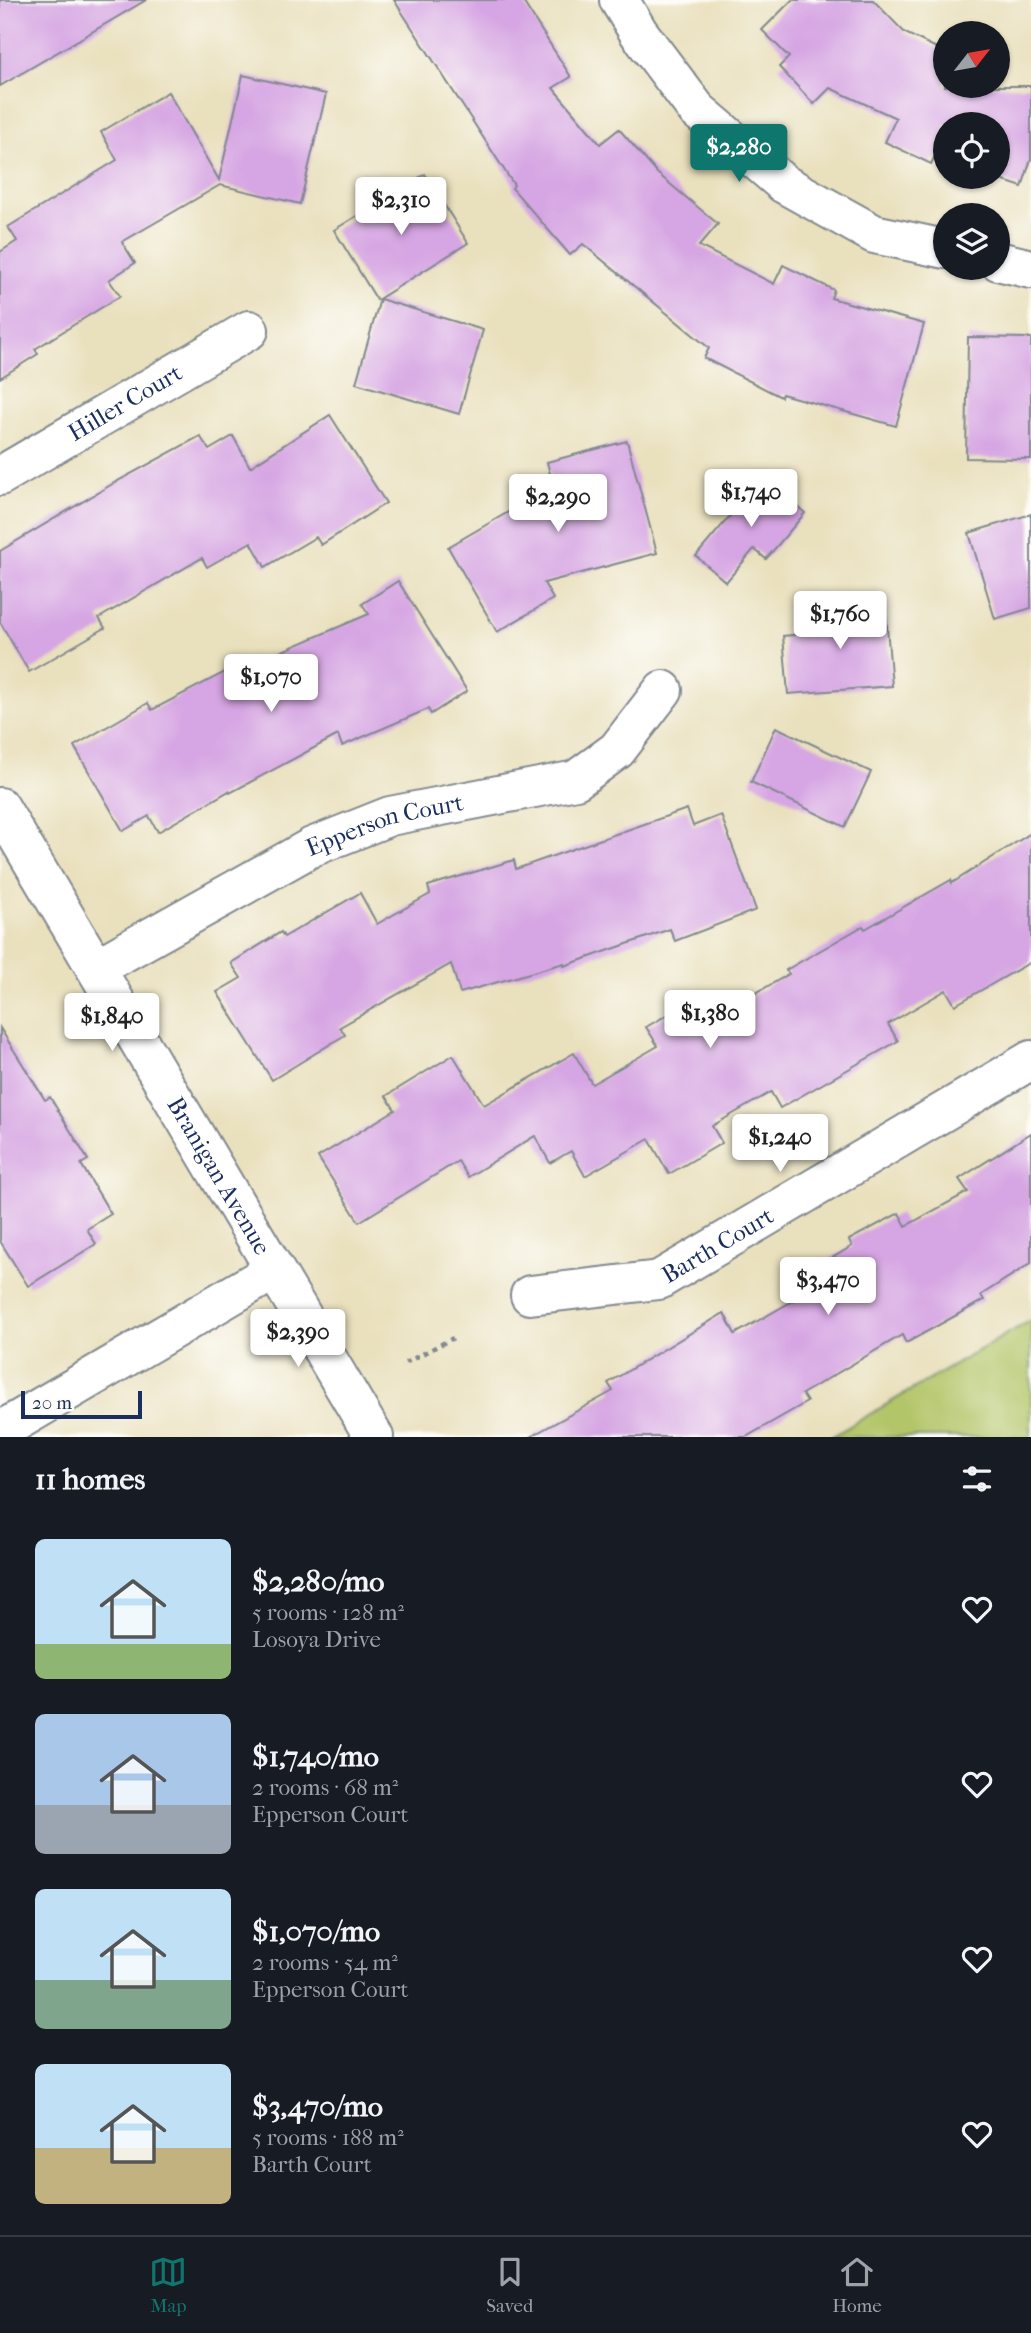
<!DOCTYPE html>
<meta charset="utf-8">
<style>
body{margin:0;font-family:"IM FELL French Canon",serif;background:#242831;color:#f1f3f6;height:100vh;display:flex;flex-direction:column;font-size:26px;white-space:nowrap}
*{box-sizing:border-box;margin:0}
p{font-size:23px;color:#9ea1a6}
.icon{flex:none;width:38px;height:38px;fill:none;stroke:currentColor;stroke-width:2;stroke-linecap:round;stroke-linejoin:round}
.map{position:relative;height:1437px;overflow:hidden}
.panel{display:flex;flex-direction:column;background:#171b24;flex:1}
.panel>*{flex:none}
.needle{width:46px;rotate:59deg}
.controls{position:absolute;left:933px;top:21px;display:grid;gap:14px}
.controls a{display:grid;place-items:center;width:77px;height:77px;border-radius:50%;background:#171b24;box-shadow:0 2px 5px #0004;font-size:35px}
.scale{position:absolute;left:21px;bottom:18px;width:121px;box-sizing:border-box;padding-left:7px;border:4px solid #1b2f5e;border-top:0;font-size:19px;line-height:24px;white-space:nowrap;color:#1b2f5e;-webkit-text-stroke:5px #fdfcf7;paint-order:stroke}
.price{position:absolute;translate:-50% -60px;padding:0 16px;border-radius:7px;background:#fff;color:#222;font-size:23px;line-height:46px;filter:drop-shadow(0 2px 4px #0008)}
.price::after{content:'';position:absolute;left:50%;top:42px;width:21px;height:16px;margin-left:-10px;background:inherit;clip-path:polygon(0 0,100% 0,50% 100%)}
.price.active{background:#0f766e;color:#fff}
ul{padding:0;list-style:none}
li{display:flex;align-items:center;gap:21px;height:175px;padding:0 35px}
li span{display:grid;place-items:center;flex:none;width:196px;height:140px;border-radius:10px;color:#555}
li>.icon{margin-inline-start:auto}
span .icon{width:84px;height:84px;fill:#fffc;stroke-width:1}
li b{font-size:30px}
h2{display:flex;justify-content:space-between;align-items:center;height:84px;padding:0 35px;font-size:30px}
.tabs{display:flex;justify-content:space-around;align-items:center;height:98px;border-top:2px solid #363941;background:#171b24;font-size:19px;color:#9ea1a6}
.tabs a{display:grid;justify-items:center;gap:4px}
.tabs .active{color:#0f766e}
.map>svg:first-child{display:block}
</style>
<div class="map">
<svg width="1031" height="1437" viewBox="0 0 1031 1437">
<rect width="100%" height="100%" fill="#fdfcf7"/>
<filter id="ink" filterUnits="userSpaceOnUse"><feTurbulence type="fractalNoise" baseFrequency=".0143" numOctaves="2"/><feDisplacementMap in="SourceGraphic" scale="14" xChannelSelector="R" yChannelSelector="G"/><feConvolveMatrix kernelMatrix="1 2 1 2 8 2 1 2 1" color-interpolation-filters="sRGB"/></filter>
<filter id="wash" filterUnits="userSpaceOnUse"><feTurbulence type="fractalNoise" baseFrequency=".00686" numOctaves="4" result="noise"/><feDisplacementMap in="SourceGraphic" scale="28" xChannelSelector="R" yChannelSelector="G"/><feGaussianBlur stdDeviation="1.57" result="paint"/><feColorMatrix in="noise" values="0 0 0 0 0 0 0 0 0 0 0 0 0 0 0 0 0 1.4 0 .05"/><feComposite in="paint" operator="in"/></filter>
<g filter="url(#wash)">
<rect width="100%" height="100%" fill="#e9e0bd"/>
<polygon fill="#b2c568" stroke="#667a63" stroke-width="2" points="1031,1320 1031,1437 831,1437"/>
<g id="blocks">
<g fill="#d6a5e3">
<polygon points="0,0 146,0 0,86"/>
<polygon points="394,0 522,0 571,77 553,88 600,144 619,129 657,173 718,224 699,246 774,284 783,265 834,290 831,298 924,324 896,426 782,394 781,397 704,358 709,348 583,244 570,255 512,188 514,185"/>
<polygon points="792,0 873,0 905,33 945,52 945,86 1031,86 1031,159 1022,187 992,177 998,177 998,124 945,124 945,162 934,158 931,164 885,142 896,118 830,88 814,104 779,67 789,57 762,30"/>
<polygon points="243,75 326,94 300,204 220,185 122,242 135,263 109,280 120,296 35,349 38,354 0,378 0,252 17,241 8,227 117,160 101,132 168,92 219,180"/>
<polygon points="425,174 468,243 377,300 334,230"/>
<polygon points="380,299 483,330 459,414 356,383"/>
<polygon points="968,337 1031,338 1031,459 966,458"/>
<polygon points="330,415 386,503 321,545 316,537 265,567 251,542 207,567 202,558 99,618 105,628 29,672 0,622 0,551 114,483 200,436 209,450 233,436 250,467"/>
<polygon points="627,441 657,553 544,583 553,599 497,632 448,547 553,486 547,462"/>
<polygon points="764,476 805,513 766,559 754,549 726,582 696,556"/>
<polygon points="1031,514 1031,608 995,619 969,533"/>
<polygon points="398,581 467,691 431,714 428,709 342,746 338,735 230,793 229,791 158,832 149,816 123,831 74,746 148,703 152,710 254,657 257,662 369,614 362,604"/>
<polygon points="885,603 892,686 788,694 783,636 815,633 813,609"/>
<polygon points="776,727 871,772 845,827 751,782"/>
<polygon points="687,809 693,826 721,815 756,910 675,941 670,929 564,966 564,963 460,993 451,964 340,1027 345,1035 272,1080 217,992 241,978 231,963 281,932 284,937 360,893 377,924 430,894 428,886 514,860 516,869"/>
<polygon points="1031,833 1031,962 955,1005 946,990 888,1024 898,1041 780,1108 771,1092 712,1126 722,1143 669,1174 649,1139 585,1176 571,1151 550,1163 535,1136 468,1177 458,1161 359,1222 318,1157 395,1110 386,1096 453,1055 484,1105 574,1053 592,1084 658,1046 646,1027 676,1010 688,1032 789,974 786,970 863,926 865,929 951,880 952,883"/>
<polygon points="0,1028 45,1100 50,1097 88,1160 81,1164 111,1214 87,1229 96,1244 28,1286 0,1241"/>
<polygon points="1031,1133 1031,1263 981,1295 984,1300 906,1343 902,1335 802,1394 807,1402 746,1437 530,1437 613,1391 608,1383 724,1313 735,1334 801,1296 793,1281 852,1246 849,1240 899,1213 906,1226 968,1192 959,1179"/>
</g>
</g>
</g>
<g filter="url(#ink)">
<use href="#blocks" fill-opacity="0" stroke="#82888e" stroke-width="2"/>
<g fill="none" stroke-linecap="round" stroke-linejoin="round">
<g stroke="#82888e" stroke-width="42">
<g id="minor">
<polyline points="619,0 639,33 697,110 784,184 874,234 945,249"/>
<polyline points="998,261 1031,269"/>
<path id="s1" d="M0 476 249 330"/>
<path id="s2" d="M96 968 312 847 390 816 576 780 617 750 663 690"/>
<path id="s3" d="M530 1295 659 1280 1031 1060"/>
<polyline points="0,1431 273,1271"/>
</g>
</g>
<g stroke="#82888e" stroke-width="42">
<g id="tertiary">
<path id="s4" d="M0 807 374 1437"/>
</g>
</g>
<polyline stroke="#82888e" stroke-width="4.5" stroke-dasharray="5 5" stroke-linecap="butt" points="405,1363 453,1338"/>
<use href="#minor" stroke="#fff" stroke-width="38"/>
<use href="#tertiary" stroke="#fff" stroke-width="38"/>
</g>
</g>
<g text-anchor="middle" stroke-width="6" stroke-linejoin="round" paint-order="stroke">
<g font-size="24" fill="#1b2f5e" stroke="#fdfcf7">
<text dy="8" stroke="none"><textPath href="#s1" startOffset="145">Hiller Court</textPath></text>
<text dy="8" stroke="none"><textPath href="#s2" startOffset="324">Epperson Court</textPath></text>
<text dy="8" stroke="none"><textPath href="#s4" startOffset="429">Branigan Avenue</textPath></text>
<text dy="8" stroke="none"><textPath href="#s3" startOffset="198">Barth Court</textPath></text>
</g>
</g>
</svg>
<div class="controls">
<a><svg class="needle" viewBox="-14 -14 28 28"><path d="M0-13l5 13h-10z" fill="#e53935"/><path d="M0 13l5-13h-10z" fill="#9ea1a6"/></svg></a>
<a><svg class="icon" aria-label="locate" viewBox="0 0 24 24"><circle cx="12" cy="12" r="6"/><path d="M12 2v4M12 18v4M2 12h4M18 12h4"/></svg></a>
<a><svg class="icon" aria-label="layers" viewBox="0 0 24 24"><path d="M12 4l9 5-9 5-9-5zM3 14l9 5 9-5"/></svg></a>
</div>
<div class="scale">20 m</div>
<b class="price active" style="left:739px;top:184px">$2,280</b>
<b class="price" style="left:401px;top:237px">$2,310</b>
<b class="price" style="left:751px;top:529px">$1,740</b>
<b class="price" style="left:558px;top:534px">$2,290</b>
<b class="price" style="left:840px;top:651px">$1,760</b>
<b class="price" style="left:271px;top:714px">$1,070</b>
<b class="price" style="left:710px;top:1050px">$1,380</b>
<b class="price" style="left:112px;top:1053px">$1,840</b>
<b class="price" style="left:780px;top:1174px">$1,240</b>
<b class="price" style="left:828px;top:1317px">$3,470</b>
<b class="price" style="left:298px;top:1369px">$2,390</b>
</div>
<section class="panel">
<h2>11 homes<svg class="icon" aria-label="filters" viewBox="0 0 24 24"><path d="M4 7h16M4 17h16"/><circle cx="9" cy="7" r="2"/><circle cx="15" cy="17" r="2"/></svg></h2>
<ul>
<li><span style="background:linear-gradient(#bfe0f5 75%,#8fb573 0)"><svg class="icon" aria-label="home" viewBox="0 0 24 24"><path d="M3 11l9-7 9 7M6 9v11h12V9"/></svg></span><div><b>$2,280/mo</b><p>5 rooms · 128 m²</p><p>Losoya Drive</p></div><svg class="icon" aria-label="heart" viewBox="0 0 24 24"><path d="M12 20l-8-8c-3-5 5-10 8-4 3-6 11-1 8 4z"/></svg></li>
<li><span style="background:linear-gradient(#a9c7e8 65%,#9aa5b1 0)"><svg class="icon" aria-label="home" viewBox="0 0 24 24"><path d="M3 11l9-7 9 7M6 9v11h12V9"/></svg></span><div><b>$1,740/mo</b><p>2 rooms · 68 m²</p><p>Epperson Court</p></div><svg class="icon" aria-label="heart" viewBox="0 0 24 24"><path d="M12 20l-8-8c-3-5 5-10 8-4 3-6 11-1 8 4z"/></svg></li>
<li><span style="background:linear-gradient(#bfe0f5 65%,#7fa58c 0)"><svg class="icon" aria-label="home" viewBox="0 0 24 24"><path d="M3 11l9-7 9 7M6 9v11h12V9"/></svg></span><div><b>$1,070/mo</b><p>2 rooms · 54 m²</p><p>Epperson Court</p></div><svg class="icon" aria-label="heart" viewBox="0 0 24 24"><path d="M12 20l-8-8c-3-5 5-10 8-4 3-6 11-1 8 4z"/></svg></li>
<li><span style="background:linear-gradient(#bfe0f5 60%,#c2b280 0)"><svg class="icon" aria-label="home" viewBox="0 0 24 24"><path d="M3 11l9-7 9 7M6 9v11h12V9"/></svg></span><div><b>$3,470/mo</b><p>5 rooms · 188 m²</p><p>Barth Court</p></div><svg class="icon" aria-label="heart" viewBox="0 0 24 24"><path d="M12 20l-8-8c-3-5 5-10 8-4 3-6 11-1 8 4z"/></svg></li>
</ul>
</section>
<nav class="tabs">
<a class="active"><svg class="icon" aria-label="map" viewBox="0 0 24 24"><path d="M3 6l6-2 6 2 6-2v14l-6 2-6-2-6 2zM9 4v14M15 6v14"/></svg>Map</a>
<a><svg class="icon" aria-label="saved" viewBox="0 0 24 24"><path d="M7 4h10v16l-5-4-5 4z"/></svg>Saved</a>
<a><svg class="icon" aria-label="home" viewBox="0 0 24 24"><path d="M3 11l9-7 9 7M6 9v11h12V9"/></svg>Home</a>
</nav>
